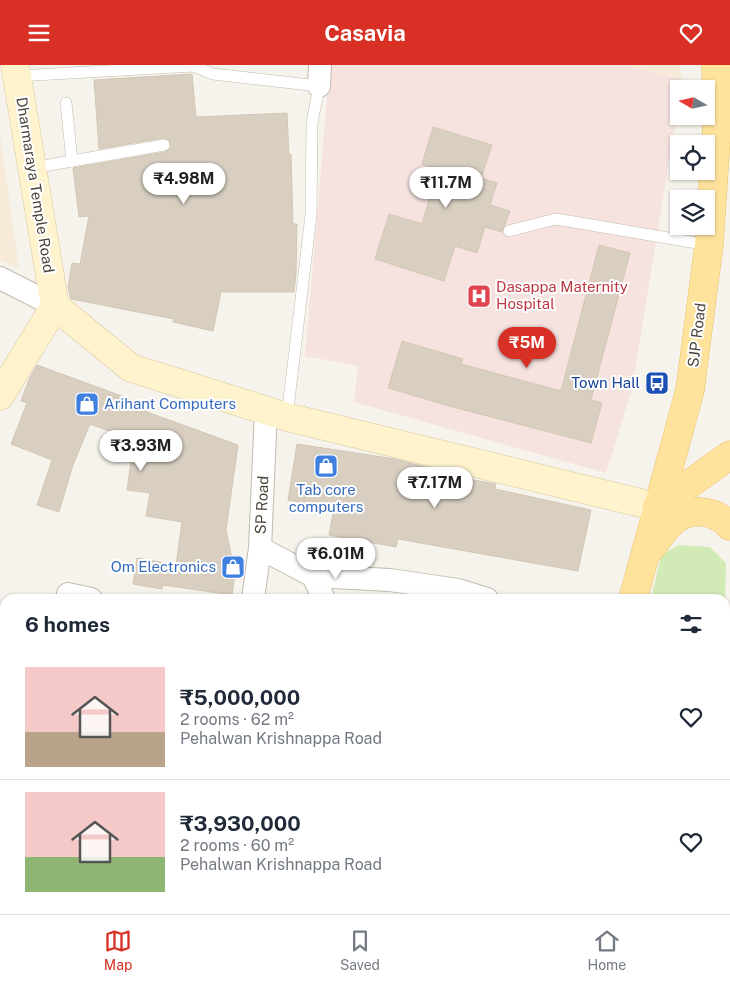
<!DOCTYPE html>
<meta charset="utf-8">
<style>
body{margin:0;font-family:"Public Sans",sans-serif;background:#f6f6f7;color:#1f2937;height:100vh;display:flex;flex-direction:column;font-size:19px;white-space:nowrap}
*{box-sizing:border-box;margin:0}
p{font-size:16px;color:#747a83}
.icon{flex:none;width:28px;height:28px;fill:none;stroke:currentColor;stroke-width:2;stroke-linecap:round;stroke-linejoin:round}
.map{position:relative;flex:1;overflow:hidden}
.side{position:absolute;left:0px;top:529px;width:730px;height:321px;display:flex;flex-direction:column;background:#fff;border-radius:15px 15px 0 0;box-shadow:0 1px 4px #0004}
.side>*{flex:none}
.needle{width:32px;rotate:279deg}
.tools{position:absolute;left:670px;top:15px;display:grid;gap:10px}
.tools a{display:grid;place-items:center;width:45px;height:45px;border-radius:0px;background:#fff;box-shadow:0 1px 4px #0004;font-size:25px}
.price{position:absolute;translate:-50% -42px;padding:0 11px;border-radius:18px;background:#fff;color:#222;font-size:16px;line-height:32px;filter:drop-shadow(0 1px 2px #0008)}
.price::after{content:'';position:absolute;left:50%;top:30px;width:15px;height:11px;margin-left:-8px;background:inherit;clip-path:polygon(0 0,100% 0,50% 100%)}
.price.selected{background:#d93025;color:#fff}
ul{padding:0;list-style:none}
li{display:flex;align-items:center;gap:15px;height:125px;padding:0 25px}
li+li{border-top:1px solid #e0e1e3}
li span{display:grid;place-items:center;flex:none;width:140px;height:100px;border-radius:0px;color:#555}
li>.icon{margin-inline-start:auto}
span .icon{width:60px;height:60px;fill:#fffc;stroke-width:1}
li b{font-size:21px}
h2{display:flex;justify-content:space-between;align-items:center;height:60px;padding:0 25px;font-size:21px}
header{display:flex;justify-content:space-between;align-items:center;height:65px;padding:0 25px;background:#d93025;color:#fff;font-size:22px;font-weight:700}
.dock{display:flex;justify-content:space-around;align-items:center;height:70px;border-top:1px solid #e0e1e3;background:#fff;font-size:14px;color:#747a83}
.dock a{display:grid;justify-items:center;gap:2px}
.dock .selected{color:#d93025}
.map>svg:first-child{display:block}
</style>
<header><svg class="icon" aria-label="menu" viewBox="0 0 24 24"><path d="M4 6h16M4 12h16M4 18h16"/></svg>Casavia<svg class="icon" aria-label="heart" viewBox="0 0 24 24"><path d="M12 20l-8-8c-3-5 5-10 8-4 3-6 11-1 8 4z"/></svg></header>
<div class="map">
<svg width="730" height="849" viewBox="0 0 730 849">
<rect width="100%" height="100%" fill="#f6f3ec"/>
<g fill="#f7ead8">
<polygon points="623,0 679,0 682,15"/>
<polygon points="0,69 19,204 0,195"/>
</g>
<polygon fill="#f6e3e0" points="330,0 623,0 682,15 680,24 679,24 679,34 632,324 606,408 354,337 358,301 305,291"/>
<g fill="#d2eab5">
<polygon points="679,480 710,482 726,498 725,541 725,534 651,534 661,490"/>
<polygon points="578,845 720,845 720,849 577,849"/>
</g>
<g fill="#d8cfc1" stroke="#d3c7b4">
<polygon points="192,9 196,52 287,48 289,90 291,89 293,159 297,159 296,209 294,227 221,227 213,266 173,257 174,254 71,234 68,222 72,198 80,199 89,151 79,152 73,103 165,87 171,82 169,75 163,73 99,84 94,15"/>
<polygon points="433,62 492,80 481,113 497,118 490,140 510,146 502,167 485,162 477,188 455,181 444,216 375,194 389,149 422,159 438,104 422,99"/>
<polygon points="599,180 630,188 591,335 602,338 591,378 449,341 388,323 402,276 463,294 461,299 561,326"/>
<polygon points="37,300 130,334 129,337 149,344 147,347 238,380 226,465 235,508 232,530 163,520 162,524 133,519 137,493 176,500 182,457 146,451 150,428 127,425 134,375 90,359 73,400 59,447 37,440 52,395 11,379 27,338 21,336 29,314"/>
<polygon points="297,379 395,394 429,403 429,407 496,419 495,424 591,445 578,506 398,474 396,482 329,470 334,443 288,435"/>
</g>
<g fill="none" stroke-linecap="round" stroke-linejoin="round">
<g stroke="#c2bbae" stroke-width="12">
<g id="lane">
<polyline points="17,11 193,1 213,9 319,21 312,58 311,150 287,352"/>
<polyline points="66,38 72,96"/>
<polyline points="32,103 164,80"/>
<polyline points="509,166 556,154 709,180"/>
</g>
</g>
<g stroke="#c2bbae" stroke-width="24">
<g id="street">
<polyline points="319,21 320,0"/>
<polyline points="0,213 55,241"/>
<polyline points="260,483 313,511 390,515 458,525 487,534"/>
<polyline points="313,511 324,534"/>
<polyline points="67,534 68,529 91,534"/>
<polyline points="253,534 260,483 266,345"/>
<polyline points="0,798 5,800"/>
<polyline points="0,840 5,823"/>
<polyline points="191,845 207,849"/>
<polyline points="491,845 493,849"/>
<polyline points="452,849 453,845"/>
</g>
</g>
<g stroke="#d6c79b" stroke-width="29">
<g id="secondary">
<polyline points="15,0 55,241"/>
<polyline points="55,241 131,303 287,352 657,442"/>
<polyline points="0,331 55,241"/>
</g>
</g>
<g stroke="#e6c16a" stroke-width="29">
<g id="primary">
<polyline points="657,442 730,390"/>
<path d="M650 484C657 476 662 467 670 459 687 441 714 444 730 461"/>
<polyline points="633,534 690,325 709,180 717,60 716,0"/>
<polyline points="552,849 553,845"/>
</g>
</g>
<use href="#lane" stroke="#fff" stroke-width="11"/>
<use href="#street" stroke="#fff" stroke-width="22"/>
<use href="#secondary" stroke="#fff3cd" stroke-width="28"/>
<use href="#primary" stroke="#ffe39c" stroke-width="28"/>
</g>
<defs>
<g id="hospital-square" transform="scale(1.25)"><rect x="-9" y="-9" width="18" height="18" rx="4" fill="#e0444e" stroke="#fff"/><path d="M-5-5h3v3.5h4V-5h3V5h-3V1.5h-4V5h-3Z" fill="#fff"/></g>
<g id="bus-square" transform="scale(1.25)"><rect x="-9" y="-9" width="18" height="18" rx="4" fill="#1a4fb4" stroke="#fff"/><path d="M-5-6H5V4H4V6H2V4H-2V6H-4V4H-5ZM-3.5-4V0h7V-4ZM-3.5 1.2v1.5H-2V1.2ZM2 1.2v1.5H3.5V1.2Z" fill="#fff"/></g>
<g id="shop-square" transform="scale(1.25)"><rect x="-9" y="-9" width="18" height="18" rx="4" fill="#3f7fe0" stroke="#fff"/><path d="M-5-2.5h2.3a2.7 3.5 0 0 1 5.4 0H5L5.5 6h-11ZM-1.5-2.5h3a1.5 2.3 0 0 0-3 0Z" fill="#fff"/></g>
</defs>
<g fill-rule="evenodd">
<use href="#hospital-square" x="479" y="231"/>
<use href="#bus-square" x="657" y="318"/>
<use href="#shop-square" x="87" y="339"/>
<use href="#shop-square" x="326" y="401"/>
<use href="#shop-square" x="233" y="502"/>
</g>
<g text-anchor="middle" stroke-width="4" stroke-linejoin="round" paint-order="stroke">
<g font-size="15" fill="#4b4439" stroke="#fff">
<text transform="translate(35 120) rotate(81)" y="5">Dharmaraya Temple Road</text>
<text transform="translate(697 270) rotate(-83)" y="5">SJP Road</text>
<text transform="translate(262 440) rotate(-87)" y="5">SP Road</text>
</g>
<g font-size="15" fill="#be3a42" stroke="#fff" text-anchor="start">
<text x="496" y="227">Dasappa Maternity<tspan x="496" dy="17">Hospital</tspan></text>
</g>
<g font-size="15" fill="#164399" stroke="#fff" text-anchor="end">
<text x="640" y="323">Town Hall</text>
</g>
<g font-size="15" fill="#366cbe" stroke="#fff" text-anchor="start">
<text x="104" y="344">Arihant Computers</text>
<text x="326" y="430" text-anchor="middle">Tab core<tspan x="326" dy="17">computers</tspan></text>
<text x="216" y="507" text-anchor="end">Om Electronics</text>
</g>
</g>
</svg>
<div class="tools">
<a><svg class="needle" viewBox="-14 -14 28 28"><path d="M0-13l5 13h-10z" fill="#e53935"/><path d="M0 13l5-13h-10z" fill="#747a83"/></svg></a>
<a><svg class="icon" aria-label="locate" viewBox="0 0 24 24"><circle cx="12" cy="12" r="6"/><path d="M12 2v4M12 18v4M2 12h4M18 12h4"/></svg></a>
<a><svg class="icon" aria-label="layers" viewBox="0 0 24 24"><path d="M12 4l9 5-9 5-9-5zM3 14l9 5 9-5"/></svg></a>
</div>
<b class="price" style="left:184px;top:140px">₹4.98M</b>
<b class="price" style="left:446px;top:144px">₹11.7M</b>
<b class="price selected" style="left:527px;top:304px">₹5M</b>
<b class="price" style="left:141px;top:407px">₹3.93M</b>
<b class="price" style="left:435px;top:444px">₹7.17M</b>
<b class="price" style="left:336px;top:515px">₹6.01M</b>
<section class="side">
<h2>6 homes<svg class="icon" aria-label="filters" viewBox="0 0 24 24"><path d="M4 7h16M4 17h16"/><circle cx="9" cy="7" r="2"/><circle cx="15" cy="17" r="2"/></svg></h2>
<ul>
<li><span style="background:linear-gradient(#f6c9c9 65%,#b9a48a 0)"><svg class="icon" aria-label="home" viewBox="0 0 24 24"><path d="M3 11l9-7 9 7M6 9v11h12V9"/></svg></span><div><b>₹5,000,000</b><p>2 rooms · 62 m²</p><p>Pehalwan Krishnappa Road</p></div><svg class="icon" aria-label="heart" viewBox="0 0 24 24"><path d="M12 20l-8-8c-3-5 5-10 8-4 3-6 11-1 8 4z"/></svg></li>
<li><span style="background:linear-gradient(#f6c9c9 65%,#8fb573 0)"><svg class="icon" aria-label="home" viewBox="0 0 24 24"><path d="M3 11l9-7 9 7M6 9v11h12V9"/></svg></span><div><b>₹3,930,000</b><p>2 rooms · 60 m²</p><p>Pehalwan Krishnappa Road</p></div><svg class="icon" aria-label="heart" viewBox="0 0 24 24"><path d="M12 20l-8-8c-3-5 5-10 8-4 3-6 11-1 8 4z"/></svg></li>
</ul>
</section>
</div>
<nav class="dock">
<a class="selected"><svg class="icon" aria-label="map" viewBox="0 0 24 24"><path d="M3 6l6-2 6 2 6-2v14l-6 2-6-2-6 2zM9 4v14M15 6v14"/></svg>Map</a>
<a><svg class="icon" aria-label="saved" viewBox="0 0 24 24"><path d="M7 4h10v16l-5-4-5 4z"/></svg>Saved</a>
<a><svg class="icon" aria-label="home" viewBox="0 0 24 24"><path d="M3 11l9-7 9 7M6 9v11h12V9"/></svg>Home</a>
</nav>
